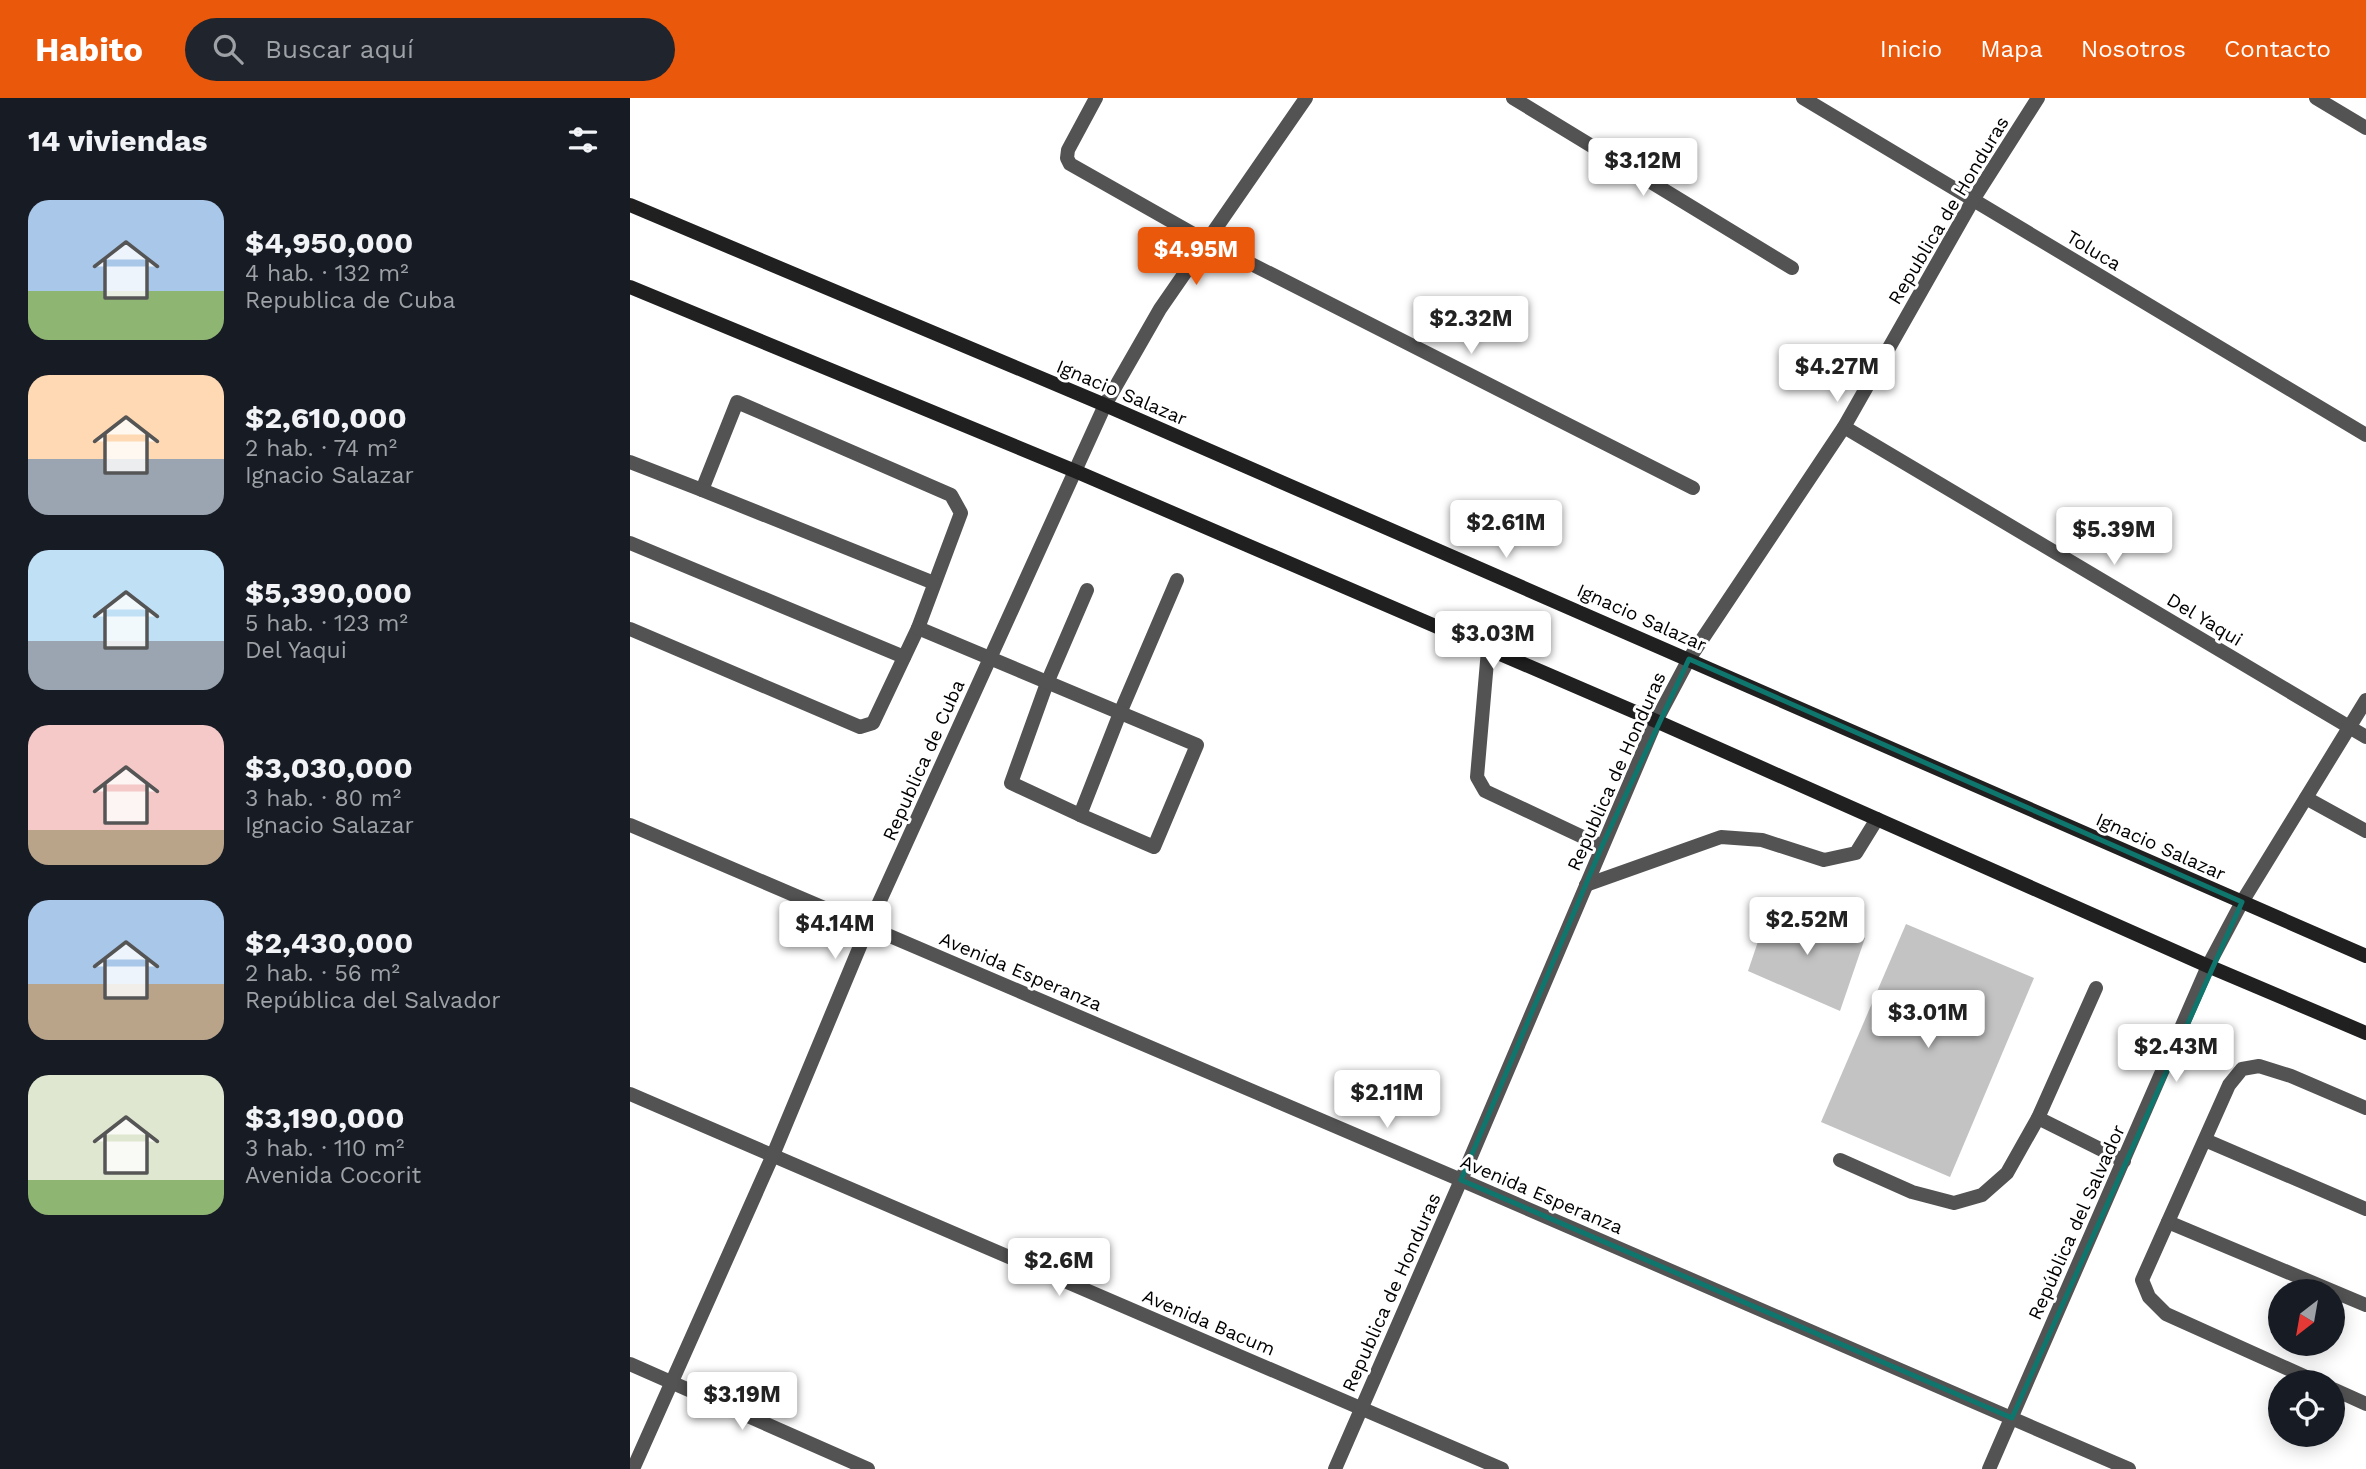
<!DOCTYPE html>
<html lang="es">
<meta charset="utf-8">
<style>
body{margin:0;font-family:"Work Sans",sans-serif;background:#20242c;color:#f1f3f6;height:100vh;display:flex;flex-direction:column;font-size:26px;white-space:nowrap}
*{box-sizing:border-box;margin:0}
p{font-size:23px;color:#9ea1a6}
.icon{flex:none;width:38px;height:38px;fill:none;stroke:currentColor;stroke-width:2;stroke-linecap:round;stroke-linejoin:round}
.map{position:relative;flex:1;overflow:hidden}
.panel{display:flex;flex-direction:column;background:#171b24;width:630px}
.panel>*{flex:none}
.needle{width:46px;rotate:211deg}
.tools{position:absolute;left:1638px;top:1181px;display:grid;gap:14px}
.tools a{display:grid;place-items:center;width:77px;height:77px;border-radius:50%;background:#171b24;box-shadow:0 4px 18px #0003;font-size:35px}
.price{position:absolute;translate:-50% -60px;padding:0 16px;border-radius:7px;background:#fff;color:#222;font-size:23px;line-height:46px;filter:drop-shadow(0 2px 4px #0008)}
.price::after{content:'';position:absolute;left:50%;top:42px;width:21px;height:16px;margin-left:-10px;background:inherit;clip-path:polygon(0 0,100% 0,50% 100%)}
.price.current{background:#ea580c;color:#fff}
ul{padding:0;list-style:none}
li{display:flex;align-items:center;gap:21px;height:175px;padding:0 28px}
li span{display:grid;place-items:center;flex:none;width:196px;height:140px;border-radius:21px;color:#555}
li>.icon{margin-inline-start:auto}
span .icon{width:84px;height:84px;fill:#fffc;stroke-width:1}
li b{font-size:30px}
h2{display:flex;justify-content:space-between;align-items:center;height:84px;padding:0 28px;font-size:30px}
header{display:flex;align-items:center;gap:42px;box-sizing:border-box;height:98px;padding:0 35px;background:#ea580c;color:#fff}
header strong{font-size:33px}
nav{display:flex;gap:38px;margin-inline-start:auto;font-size:24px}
.search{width:490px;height:63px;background:#20242c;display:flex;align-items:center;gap:18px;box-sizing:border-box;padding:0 24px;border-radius:38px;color:#9ea1a6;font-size:26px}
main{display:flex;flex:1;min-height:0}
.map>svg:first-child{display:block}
</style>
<header>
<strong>Habito</strong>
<div class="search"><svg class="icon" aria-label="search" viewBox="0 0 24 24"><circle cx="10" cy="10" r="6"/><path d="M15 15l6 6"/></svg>Buscar aquí</div>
<nav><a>Inicio</a><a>Mapa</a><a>Nosotros</a><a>Contacto</a></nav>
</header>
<main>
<section class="panel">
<h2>14 viviendas<svg class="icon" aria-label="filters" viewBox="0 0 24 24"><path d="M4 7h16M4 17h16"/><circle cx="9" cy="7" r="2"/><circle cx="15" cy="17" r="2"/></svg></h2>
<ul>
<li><span style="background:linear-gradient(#a9c7e8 65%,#8fb573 0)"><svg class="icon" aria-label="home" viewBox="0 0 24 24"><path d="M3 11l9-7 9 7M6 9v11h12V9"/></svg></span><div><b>$4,950,000</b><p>4 hab. · 132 m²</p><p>Republica de Cuba</p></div></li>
<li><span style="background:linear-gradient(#ffd9b3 60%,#9aa5b1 0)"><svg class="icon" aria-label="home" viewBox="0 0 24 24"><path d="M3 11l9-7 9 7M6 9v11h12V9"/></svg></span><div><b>$2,610,000</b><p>2 hab. · 74 m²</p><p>Ignacio Salazar</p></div></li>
<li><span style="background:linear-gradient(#bfe0f5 65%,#9aa5b1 0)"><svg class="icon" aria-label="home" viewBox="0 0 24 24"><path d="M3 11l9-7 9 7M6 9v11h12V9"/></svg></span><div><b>$5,390,000</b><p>5 hab. · 123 m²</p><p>Del Yaqui</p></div></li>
<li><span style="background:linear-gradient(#f6c9c9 75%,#b9a48a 0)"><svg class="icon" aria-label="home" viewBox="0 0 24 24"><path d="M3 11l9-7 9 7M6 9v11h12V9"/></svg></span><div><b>$3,030,000</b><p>3 hab. · 80 m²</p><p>Ignacio Salazar</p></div></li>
<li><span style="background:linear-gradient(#a9c7e8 60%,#b9a48a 0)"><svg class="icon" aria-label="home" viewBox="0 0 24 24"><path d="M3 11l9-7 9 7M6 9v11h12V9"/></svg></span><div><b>$2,430,000</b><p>2 hab. · 56 m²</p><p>República del Salvador</p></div></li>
<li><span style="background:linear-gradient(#dfe7d0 75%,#8fb573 0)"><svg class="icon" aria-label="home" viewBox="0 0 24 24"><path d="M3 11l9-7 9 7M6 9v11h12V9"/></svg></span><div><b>$3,190,000</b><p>3 hab. · 110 m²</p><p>Avenida Cocorit</p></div></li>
</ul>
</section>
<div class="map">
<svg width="1736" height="1371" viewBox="0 0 1736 1371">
<rect width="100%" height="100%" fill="#fff"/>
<g fill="#c3c3c3">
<polygon points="1140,808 1235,840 1210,913 1118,873"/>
<polygon points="1276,826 1404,880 1320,1079 1191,1024"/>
</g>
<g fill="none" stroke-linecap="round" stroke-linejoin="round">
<g stroke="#535353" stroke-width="14">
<polyline points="0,364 72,392 107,304 321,397 331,415 288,530 243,625 230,629 0,531"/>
<polyline points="72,392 304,485"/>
<polyline points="0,445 274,559"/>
<polyline points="457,492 417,585 381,685 450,717 490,615 547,482"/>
<polyline points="288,530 567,647 524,749 450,717"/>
<polyline points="858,552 847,679 855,693 972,748"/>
<polyline points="1676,700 1736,733"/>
<polyline points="956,787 1091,739 1132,742 1194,762 1226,755 1247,721"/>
<polyline points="1408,1020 1466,890"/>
<polyline points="1575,1042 1736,1111"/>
<polyline points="1210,1062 1282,1094 1324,1105 1352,1097 1377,1075 1408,1020 1494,1063"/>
<polyline points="1538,1124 1736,1207"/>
<polyline points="1687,1284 1536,1216 1519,1199 1512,1182 1599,987 1612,971 1629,968 1661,978 1736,1010"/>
<polyline points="1703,1291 1736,1306"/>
</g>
<g stroke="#535353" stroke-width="14">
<polyline points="466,0 438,52 437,60 440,66 576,143 1063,390"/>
<polyline points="883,0 1162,170"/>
<polyline points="1173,0 1736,337"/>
<polyline points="1686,0 1736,30"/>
<polyline points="1214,329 1736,639"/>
<polyline points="0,727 831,1082 1499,1371"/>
<polyline points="0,996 872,1371"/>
<polyline points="0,1266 238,1371"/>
<polyline points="3,1371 143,1057 238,829 475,307 530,211 676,0"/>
<polyline points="705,1371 831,1082 1026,623 1059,561 1214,329 1343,102 1408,0"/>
<polyline points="1359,1371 1578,868 1612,804 1736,602"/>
</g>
<g stroke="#202020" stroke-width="14">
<polyline points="0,107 475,307 1736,858"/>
<polyline points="0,189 445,373 1026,623 1578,868 1736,935"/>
</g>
</g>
<path fill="none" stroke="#0f766e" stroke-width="5" stroke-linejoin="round" d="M1059 561 1612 804 1382 1320 831 1082 972 748Z"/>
<g text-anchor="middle" stroke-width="6" stroke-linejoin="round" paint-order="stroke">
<g font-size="19" fill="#000" stroke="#fff">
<text transform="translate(1318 112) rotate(-59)" y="7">Republica de Honduras</text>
<text transform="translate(1464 152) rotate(31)" y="7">Toluca</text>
<text transform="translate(492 294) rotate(23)" y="7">Ignacio Salazar</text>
<text transform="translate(1012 519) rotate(24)" y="7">Ignacio Salazar</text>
<text transform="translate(1575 521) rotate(31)" y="7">Del Yaqui</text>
<text transform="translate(293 662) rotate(-66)" y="7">Republica de Cuba</text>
<text transform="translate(986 673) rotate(-66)" y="7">Republica de Honduras</text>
<text transform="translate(1531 748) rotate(24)" y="7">Ignacio Salazar</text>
<text transform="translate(391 873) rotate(23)" y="7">Avenida Esperanza</text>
<text transform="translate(912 1096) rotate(23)" y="7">Avenida Esperanza</text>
<text transform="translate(1446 1124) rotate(-66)" y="7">República del Salvador</text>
<text transform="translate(761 1194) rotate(-66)" y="7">Republica de Honduras</text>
<text transform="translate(579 1224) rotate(23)" y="7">Avenida Bacum</text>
</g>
</g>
</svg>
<div class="tools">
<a><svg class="needle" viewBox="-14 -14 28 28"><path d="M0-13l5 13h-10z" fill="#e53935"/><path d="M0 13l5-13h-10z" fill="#9ea1a6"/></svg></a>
<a><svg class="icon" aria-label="locate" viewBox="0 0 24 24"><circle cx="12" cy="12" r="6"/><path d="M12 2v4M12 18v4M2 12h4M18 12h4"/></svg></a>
</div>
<b class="price" style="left:1013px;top:100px">$3.12M</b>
<b class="price current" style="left:566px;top:189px">$4.95M</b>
<b class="price" style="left:841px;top:258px">$2.32M</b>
<b class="price" style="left:1207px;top:306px">$4.27M</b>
<b class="price" style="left:876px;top:462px">$2.61M</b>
<b class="price" style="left:1484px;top:469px">$5.39M</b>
<b class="price" style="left:863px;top:573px">$3.03M</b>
<b class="price" style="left:1177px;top:859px">$2.52M</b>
<b class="price" style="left:205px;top:863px">$4.14M</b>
<b class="price" style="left:1298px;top:952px">$3.01M</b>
<b class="price" style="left:1546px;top:986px">$2.43M</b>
<b class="price" style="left:757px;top:1032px">$2.11M</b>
<b class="price" style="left:429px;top:1200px">$2.6M</b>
<b class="price" style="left:112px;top:1334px">$3.19M</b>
</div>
</main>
